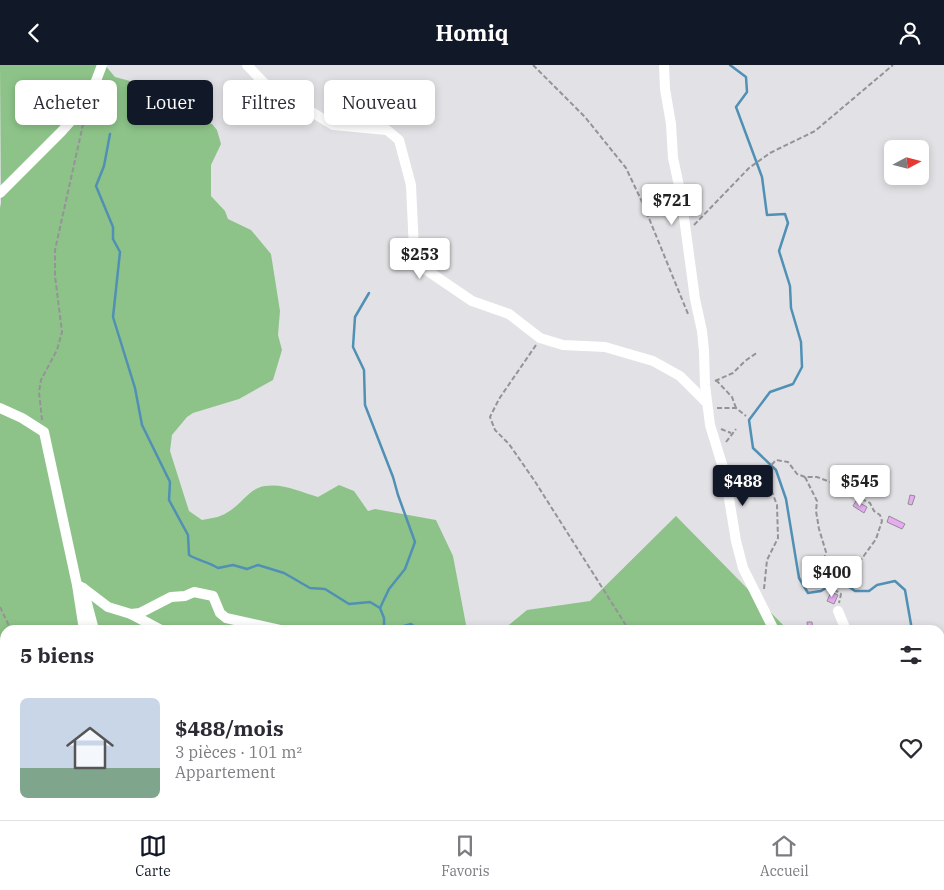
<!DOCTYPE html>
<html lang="fr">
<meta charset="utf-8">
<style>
body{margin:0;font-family:"IBM Plex Serif",serif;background:#f2f2f3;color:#2b2b33;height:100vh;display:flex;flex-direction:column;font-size:19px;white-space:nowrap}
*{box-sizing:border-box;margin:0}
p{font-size:16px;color:#7c7c81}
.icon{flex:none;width:28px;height:28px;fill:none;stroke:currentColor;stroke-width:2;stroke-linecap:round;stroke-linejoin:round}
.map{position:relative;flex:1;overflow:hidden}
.details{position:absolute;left:0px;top:560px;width:945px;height:195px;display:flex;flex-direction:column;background:#fff;border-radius:15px 15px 0 0;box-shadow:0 2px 8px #0003}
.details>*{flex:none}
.banner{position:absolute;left:15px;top:15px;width:500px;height:45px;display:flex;gap:10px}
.needle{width:32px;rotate:83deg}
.fabs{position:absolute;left:884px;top:75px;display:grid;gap:10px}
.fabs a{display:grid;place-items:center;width:45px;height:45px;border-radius:8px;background:#fff;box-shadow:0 2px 8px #0003;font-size:25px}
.price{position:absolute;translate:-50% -42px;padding:0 11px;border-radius:5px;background:#fff;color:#222;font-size:16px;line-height:32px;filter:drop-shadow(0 1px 2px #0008)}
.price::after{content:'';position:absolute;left:50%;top:30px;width:15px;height:11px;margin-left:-8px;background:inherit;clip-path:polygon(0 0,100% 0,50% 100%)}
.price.current{background:#111827;color:#fff}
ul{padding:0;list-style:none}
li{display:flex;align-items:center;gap:15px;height:125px;padding:0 20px}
li span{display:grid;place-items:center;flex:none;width:140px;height:100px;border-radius:8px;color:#555}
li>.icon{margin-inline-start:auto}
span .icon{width:60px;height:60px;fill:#fffc;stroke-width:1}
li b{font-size:21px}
h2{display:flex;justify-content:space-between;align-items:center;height:60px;padding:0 20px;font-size:21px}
.tag{padding:0 18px;border-radius:8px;background:#fff;box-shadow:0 2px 8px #0003;font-size:18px;line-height:45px}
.tag.current{background:#111827;color:#fff}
header{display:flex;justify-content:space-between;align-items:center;height:65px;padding:0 20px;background:#111827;color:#fff;font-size:22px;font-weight:700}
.dock{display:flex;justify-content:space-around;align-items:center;height:70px;border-top:1px solid #e1e1e2;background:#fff;font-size:14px;color:#7c7c81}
.dock a{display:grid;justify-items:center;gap:2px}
.dock .current{color:#111827}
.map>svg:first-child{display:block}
</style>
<header><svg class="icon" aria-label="back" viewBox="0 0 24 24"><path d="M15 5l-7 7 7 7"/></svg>Homiq<svg class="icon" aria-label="person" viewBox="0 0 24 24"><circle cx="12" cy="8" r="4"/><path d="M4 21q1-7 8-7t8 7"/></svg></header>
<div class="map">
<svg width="944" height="755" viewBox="0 0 944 755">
<rect width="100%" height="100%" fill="#e2e2e6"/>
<g fill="#8dc389">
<path d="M0 0H105L115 12 130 16H155L162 19 190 49 212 59 217 65 221 79 211 100V131L225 146 228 154 251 165 271 189 280 246 278 270 282 285 273 315 239 334 193 348 187 352 172 370 170 386 189 446 202 455C213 453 222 452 231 445 243 437 250 423 265 421 283 418 301 427 318 432L339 420 354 426 368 446 375 444 436 455 453 491 467 565H5V750H860L862 755H0V143L1 138Z"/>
<polygon points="676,451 788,565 503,565 527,545 590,536"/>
</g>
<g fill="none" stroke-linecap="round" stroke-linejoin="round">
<g stroke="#5190b5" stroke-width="2.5">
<polyline points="730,0 746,12 747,27 736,42 762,112 767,150 785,149 788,158 779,186 790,221 791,243 801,277 802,302 793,319 770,327 749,355 753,383 776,405 786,434 799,513 808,528 821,526 839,515 855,526 869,526 877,520 895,516 905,525 912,565"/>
<path d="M110 69 104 101 96 121 113 162V174L120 187 113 252 135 323 142 360 170 417 169 435 188 470 189 490C199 496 209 497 218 503L233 500 247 504 258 500 284 508 310 523 325 524 349 539 370 537 380 543"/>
<polyline points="369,228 355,252 353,282 364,305 365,340 393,412 398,430 415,477 405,504 389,524 380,543 384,553 384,565"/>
<polyline points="394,565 397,563 411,559 418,565"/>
<polyline points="423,750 425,755"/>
<polyline points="925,750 930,755"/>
</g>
</g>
<g fill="#e6abf1" stroke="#918e92">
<polygon points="910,430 915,431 912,440 908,439"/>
<polygon points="856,436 867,442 864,448 853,441"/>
<polygon points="889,451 905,459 902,464 887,457"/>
<polygon points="831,527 838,530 834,539 827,536"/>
<polygon points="807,557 812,557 813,565 808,565"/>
</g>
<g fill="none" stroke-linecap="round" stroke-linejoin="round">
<g stroke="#949497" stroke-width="2" stroke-dasharray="5 2.5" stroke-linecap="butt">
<polyline points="533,0 585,52 626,103 644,141 688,249"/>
<polyline points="694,160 749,103 770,88 815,66 893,0"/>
<polyline points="536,280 499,334 490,352 495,365 509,379 534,415 629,565"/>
<polyline points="716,315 732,332 736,343"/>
<polyline points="715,316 733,308 745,296 758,287"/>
<polyline points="717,343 736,343 746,351"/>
<polyline points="42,355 39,327 41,315 57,285 62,267 55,211 55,185 84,55"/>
<polyline points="721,364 731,368"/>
<polyline points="726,377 736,364"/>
<polyline points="805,412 817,436 816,446 819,464 826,487 823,497 825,509 829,514 832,523 841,529 839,538"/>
<polyline points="737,425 749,424 776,395 788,397 797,409 805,412 817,412 846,423 849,428 870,438 874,446 880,450 882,456 876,474 858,499 856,510 851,522"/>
<polyline points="856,431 879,418"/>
<polyline points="764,524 767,495 778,473 777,440 772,427"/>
<polyline points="0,542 11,565"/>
<polyline points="940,639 944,631"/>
<polyline points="940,673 944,675"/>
<polyline points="940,742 944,751"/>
<polyline points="508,750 510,755"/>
</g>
<g stroke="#fff" stroke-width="10">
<polyline points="247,0 264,18 333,60 387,65 399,75 411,120 414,185 419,200 472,236 509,249 540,273 563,280 605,282 653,296 680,311 706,337"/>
<polyline points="664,0 665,24 671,59 673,93 681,130 695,234 702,266 704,286 705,320 710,360 725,409 736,476 743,503 774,565"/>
<polyline points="0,128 62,66 88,37 102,0"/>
<polyline points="0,343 22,353 44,367 77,520 84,565"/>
<polyline points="77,520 83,523 108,542 131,549 161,565"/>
<polyline points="83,523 94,565"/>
<polyline points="838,546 846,565"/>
<polyline points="131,549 140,548 171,532 185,531 194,527 213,531 220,548 226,553 280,565"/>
<polyline points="142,750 144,755"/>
<polyline points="845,750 847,755"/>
<polyline points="862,750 863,755"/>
<polyline points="915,754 916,755"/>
<polyline points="79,755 80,750"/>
<polyline points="292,755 293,750"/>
<polyline points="342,755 344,750"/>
</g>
</g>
</svg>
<div class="fabs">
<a><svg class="needle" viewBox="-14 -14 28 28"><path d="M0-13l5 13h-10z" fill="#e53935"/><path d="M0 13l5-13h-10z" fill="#7c7c81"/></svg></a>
</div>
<b class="price" style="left:672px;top:161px">$721</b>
<b class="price" style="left:420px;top:215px">$253</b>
<b class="price current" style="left:743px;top:442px">$488</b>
<b class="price" style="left:860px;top:442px">$545</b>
<b class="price" style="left:832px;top:533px">$400</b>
<div class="banner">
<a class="tag">Acheter</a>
<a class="tag current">Louer</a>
<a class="tag">Filtres</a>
<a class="tag">Nouveau</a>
</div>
<section class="details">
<h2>5 biens<svg class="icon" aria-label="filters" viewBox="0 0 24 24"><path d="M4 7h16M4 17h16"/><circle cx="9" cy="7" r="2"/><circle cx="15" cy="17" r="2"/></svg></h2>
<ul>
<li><span style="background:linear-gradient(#c9d6e8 70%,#7fa58c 0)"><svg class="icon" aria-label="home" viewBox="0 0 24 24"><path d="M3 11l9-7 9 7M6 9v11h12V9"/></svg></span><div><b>$488/mois</b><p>3 pièces · 101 m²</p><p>Appartement</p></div><svg class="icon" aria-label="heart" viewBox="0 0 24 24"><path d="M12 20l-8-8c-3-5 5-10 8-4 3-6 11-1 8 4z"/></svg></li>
</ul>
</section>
</div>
<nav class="dock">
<a class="current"><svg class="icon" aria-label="map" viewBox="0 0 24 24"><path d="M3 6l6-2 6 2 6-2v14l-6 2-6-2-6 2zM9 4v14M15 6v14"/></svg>Carte</a>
<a><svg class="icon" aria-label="saved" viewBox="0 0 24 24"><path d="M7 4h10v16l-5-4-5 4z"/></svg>Favoris</a>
<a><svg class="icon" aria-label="home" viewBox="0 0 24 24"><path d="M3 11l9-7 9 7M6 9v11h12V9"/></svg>Accueil</a>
</nav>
